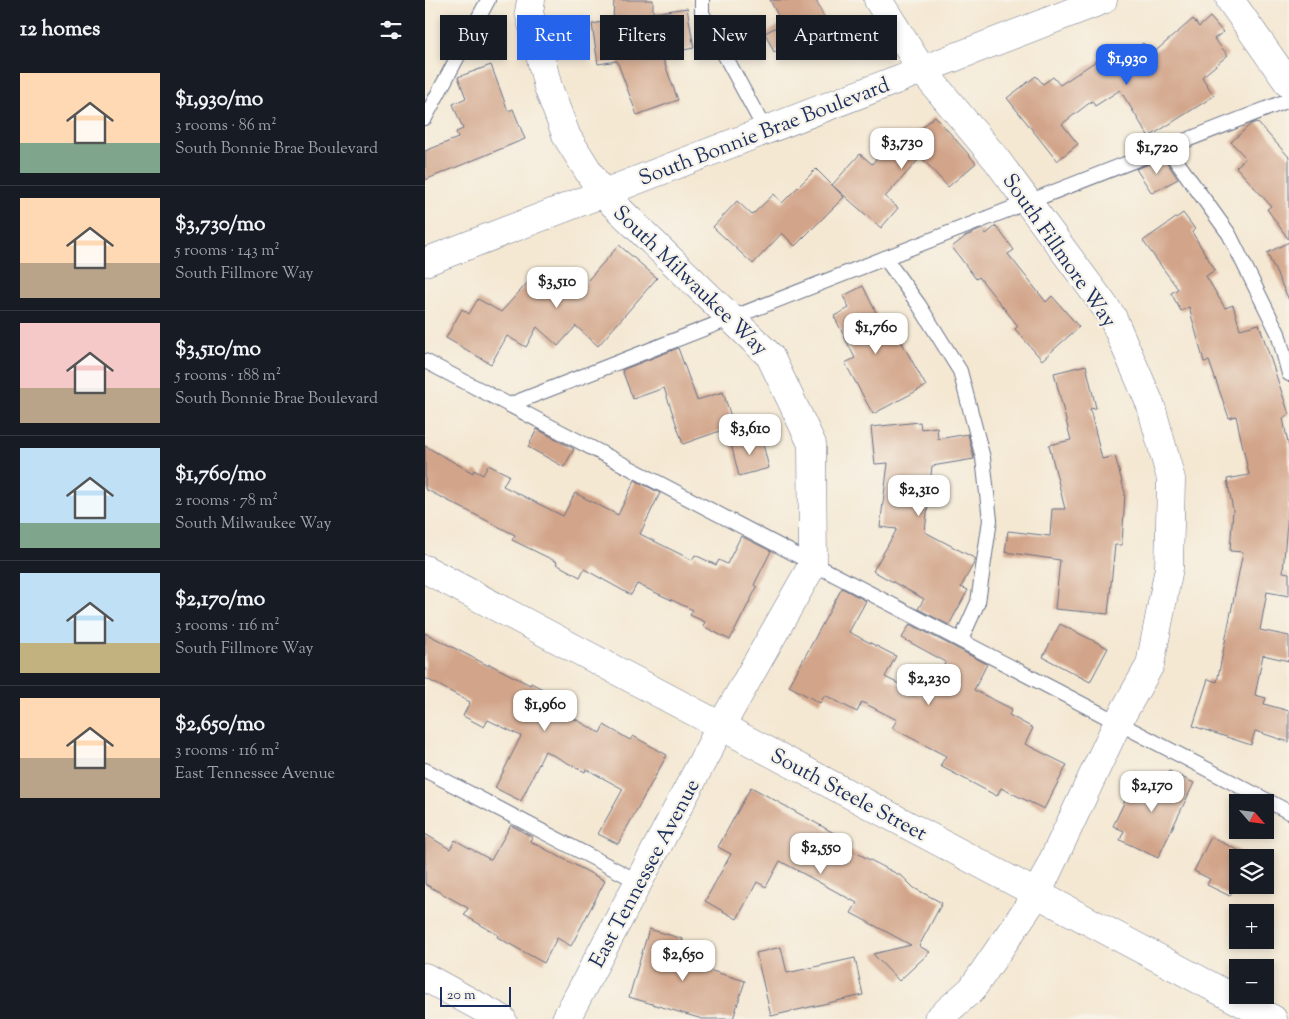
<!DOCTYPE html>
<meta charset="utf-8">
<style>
body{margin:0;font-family:"Sorts Mill Goudy",serif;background:#242831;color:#f1f3f6;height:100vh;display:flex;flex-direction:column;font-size:19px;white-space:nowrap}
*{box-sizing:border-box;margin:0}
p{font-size:16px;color:#9ea1a6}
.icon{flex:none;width:28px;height:28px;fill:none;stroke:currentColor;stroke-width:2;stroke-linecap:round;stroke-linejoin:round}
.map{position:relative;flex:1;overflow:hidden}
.side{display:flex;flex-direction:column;background:#171b24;width:425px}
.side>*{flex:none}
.top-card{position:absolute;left:15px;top:15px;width:475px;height:45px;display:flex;gap:10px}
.needle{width:32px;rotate:118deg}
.buttons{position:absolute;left:804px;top:794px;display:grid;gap:10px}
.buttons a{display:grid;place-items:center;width:45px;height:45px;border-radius:0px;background:#171b24;box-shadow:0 2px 8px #0003;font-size:25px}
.scale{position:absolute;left:15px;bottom:12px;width:71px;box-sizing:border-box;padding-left:5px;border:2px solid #1b2f5e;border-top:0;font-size:14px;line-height:18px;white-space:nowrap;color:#1b2f5e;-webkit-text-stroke:4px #f7f3e8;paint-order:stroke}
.price{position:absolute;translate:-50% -42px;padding:0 11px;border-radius:10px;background:#fff;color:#222;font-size:16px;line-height:32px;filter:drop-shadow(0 1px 2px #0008)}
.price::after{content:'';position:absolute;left:50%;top:30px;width:15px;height:11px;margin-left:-8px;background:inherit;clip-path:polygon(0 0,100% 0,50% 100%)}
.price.on{background:#2563eb;color:#fff}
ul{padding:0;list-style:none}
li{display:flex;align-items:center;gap:15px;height:125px;padding:0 20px}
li+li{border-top:1px solid #363941}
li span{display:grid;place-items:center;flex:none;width:140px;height:100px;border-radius:0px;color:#555}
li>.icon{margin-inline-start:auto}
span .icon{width:60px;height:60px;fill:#fffc;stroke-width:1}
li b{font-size:21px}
h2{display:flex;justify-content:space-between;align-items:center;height:60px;padding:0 20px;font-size:21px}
.pill{padding:0 18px;border-radius:0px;background:#171b24;box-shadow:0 2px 8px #0003;font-size:18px;line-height:45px}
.pill.on{background:#2563eb;color:#fff}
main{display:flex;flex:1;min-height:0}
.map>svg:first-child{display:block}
</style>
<main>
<section class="side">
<h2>12 homes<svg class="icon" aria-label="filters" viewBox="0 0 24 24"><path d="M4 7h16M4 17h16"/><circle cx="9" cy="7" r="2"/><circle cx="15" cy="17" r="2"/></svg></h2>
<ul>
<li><span style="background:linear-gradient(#ffd9b3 70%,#7fa58c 0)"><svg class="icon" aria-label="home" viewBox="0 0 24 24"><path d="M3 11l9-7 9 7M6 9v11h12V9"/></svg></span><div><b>$1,930/mo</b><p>3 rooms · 86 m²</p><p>South Bonnie Brae Boulevard</p></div></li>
<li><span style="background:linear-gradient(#ffd9b3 65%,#b9a48a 0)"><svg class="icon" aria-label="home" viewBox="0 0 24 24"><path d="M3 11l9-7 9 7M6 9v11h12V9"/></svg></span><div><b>$3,730/mo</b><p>5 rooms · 143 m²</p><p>South Fillmore Way</p></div></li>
<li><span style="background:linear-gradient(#f6c9c9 65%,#b9a48a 0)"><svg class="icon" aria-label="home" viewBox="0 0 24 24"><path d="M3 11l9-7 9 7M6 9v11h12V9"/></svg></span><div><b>$3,510/mo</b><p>5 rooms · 188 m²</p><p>South Bonnie Brae Boulevard</p></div></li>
<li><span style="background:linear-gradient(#bfe0f5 75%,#7fa58c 0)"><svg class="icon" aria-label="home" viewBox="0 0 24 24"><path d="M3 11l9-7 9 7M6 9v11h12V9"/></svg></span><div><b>$1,760/mo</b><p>2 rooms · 78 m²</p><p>South Milwaukee Way</p></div></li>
<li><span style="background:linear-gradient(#bfe0f5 70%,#c2b280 0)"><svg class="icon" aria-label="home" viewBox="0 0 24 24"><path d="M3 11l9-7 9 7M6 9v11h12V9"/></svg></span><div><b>$2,170/mo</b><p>3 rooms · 116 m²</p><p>South Fillmore Way</p></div></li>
<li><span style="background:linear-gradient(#ffd9b3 60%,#b9a48a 0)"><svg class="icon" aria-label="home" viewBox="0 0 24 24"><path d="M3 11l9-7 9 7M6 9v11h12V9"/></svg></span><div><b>$2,650/mo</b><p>3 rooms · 116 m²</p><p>East Tennessee Avenue</p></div></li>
</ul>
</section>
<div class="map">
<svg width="864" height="1019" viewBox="0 0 864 1019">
<rect width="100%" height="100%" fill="#f7f3e8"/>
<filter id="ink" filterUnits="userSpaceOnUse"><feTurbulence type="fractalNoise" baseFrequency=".02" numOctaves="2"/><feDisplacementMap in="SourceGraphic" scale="10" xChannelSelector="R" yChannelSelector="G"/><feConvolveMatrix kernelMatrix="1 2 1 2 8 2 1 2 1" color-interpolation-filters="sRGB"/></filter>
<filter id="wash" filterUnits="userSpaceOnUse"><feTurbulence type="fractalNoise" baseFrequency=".0096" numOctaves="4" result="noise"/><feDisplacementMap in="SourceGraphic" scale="20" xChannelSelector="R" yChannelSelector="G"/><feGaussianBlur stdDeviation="1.12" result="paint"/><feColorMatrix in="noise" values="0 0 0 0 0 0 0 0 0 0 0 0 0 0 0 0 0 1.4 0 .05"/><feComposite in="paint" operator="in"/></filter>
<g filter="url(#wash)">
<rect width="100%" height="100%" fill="#f4e8d3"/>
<g id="blocks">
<g fill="#d2a489">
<polygon points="189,0 228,0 228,13 262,8 269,48 236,54 253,100 212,115 192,61 173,64 167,24 188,20"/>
<polygon points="345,0 391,0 403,26 349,52 340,33 357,24"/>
<polygon points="785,17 798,32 789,39 803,55 777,77 789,96 724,137 695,90 670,106 667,101 637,124 653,144 632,161 582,98 611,76 618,84 628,77 635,85 686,51 694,63 718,43 727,54 768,19 774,27"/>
<polygon points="66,65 83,111 88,109 100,139 0,180 0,151 33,138 31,132 38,129 28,104 41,98 33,77"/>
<polygon points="510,116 551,163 523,187 496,157 460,197 473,208 456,228 407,185 435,154 447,164 462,146 470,152"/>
<polygon points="832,122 864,157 864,240 842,209 846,206 811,167 821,158 806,142 826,124"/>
<polygon points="739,158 753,179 727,193 711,169"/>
<polygon points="391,169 419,197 370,246 357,233 328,264 288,227 312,201 327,215 349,194 357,203"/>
<polygon points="758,213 770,229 767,232 790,270 781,276 800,308 808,305 815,329 834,324 864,414 858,418 864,448 864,497 858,572 864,573 864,596 842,592 835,630 864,636 864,661 838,655 830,695 841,698 839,704 864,711 864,742 830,731 826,745 768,726 783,679 792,682 818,552 805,551 808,510 802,479 824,475 811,416 804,418 784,361 779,362 764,307 756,311 746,293 753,289 718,241"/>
<polygon points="571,226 589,250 583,254 621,302 627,296 654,327 617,360 590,329 593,326 554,277 551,279 527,247 541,236 557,229 561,234"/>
<polygon points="864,242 864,300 842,253"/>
<polygon points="194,245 232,278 173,346 151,326 133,346 112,327 101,347 82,336 66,364 21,338 37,309 44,314 53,299 76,312 105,280 119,292 137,273 155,289"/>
<polygon points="438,286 464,339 472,334 501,386 448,414 420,363 430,358 409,316 424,308 418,296"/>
<polygon points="253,348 272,400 298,392 309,426 258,444 239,388 208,399 197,370"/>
<polygon points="661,365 671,408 665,409 677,459 690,456 700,493 697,545 690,545 683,614 630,609 635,560 580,552 583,531 625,536 627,509 640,509 624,445 646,440 629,373"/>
<polygon points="495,422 496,429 512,427 513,439 543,434 549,459 507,466 500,532 551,559 536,587 543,590 524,625 493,609 499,599 448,571 472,529 455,527 463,463 450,464 446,427"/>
<polygon points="112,429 149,449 139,467 103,447"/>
<polygon points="336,436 344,468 314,476 306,444"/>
<polygon points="0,446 48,473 49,470 58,475 63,465 84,475 78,486 138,516 150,493 193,515 210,480 235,493 215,534 267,560 270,555 291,565 294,560 302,564 316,536 346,551 329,585 332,587 305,640 278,626 280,622 265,615 268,610 212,584 206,595 159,569 155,577 131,564 132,562 87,540 90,535 0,489"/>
<polygon points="417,588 441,601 424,632 471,656 460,677 506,700 523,668 519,665 521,662 477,638 485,624 562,664 549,690 587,709 584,715 608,728 600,744 642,765 619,809 576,788 572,796 515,766 521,756 467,728 472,720 437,702 432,712 400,695 395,703 364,686"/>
<polygon points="635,624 683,648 665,682 618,657"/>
<polygon points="0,633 64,666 64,664 105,685 106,683 148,705 143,715 175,733 179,725 205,740 208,736 242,755 193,844 173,834 198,789 161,769 160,772 120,751 96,801 70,788 96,736 63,720 59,727 38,716 45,702 0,678"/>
<polygon points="744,771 769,783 733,858 695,840 699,831 688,826 710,780 734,791"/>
<polygon points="326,787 427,843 424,849 478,877 489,888 517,903 494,946 505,952 474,981 448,954 486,945 426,913 432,903 355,861 341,887 332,882 312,919 280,901 306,854 293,847"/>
<polygon points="86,825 107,837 105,841 180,881 146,946 132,938 119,963 72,937 73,935 39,915 43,908 0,884 0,834 25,849 30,840 66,860"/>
<polygon points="786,837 825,856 812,858 812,881 805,896 782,885 785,879 769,871"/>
<polygon points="224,929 258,939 251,960 320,981 308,1019 277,1019 204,997"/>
<polygon points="356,947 362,973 430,958 438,995 346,1016 331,953"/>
</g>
</g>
</g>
<g filter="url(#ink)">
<use href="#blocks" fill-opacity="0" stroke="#677087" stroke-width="1"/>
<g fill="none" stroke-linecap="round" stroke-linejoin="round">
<g stroke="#677087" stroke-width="16">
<g id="service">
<polyline points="277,0 277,13 340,130"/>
<polyline points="0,118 63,0"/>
<polyline points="742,148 804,234 853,333 864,374"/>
<polyline points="460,258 494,305 535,371 558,458 565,520 553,602 536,640"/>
<polyline points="0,361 864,812"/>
<polyline points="84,405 864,100"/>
<polyline points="0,770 214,882"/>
</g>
</g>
<g stroke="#677087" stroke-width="29">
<g id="minor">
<polyline points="106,0 104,12 123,87 142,137 177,193 345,356 387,444 388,564 296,726 141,1019"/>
<polyline points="453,0 497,70 571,159 687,316 726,406 746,479 744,568 725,665 693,722 612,894 547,989 513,1019"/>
<polyline points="805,0 864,84"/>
<polyline points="0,569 848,1019"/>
<polyline points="0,977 77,1019"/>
</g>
</g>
<g stroke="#677087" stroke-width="29">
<polyline id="tertiary" points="0,262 678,0"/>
</g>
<use href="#service" stroke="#fff" stroke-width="14"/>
<use href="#minor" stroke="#fff" stroke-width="28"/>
<use href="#tertiary" stroke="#fff" stroke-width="28"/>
</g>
</g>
<g text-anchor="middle" stroke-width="4.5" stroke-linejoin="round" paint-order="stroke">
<g font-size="21" fill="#1b2f5e" stroke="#f7f3e8">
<text transform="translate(339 131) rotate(-21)" y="7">South Bonnie Brae Boulevard</text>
<text transform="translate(635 250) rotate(55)" y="7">South Fillmore Way</text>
<text transform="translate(266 280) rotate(44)" y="7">South Milwaukee Way</text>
<text transform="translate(424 794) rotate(28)" y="7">South Steele Street</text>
<text transform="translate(219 873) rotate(-62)" y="7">East Tennessee Avenue</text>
</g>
</g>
</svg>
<div class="buttons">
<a><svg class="needle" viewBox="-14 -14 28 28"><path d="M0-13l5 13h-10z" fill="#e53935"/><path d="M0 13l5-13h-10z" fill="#9ea1a6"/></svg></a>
<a><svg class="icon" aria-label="layers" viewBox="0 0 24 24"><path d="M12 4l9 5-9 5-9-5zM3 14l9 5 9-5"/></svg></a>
<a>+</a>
<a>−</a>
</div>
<div class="scale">20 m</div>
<b class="price on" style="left:702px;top:86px">$1,930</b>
<b class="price" style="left:477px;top:170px">$3,730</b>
<b class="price" style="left:732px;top:175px">$1,720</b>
<b class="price" style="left:132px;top:309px">$3,510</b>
<b class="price" style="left:451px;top:355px">$1,760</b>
<b class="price" style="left:325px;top:456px">$3,610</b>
<b class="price" style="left:494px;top:517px">$2,310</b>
<b class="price" style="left:504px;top:706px">$2,230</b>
<b class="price" style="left:120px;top:732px">$1,960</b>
<b class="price" style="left:727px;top:813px">$2,170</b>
<b class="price" style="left:396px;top:875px">$2,550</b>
<b class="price" style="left:258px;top:982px">$2,650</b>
<div class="top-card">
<a class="pill">Buy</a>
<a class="pill on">Rent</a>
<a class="pill">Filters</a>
<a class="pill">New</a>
<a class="pill">Apartment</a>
</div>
</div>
</main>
